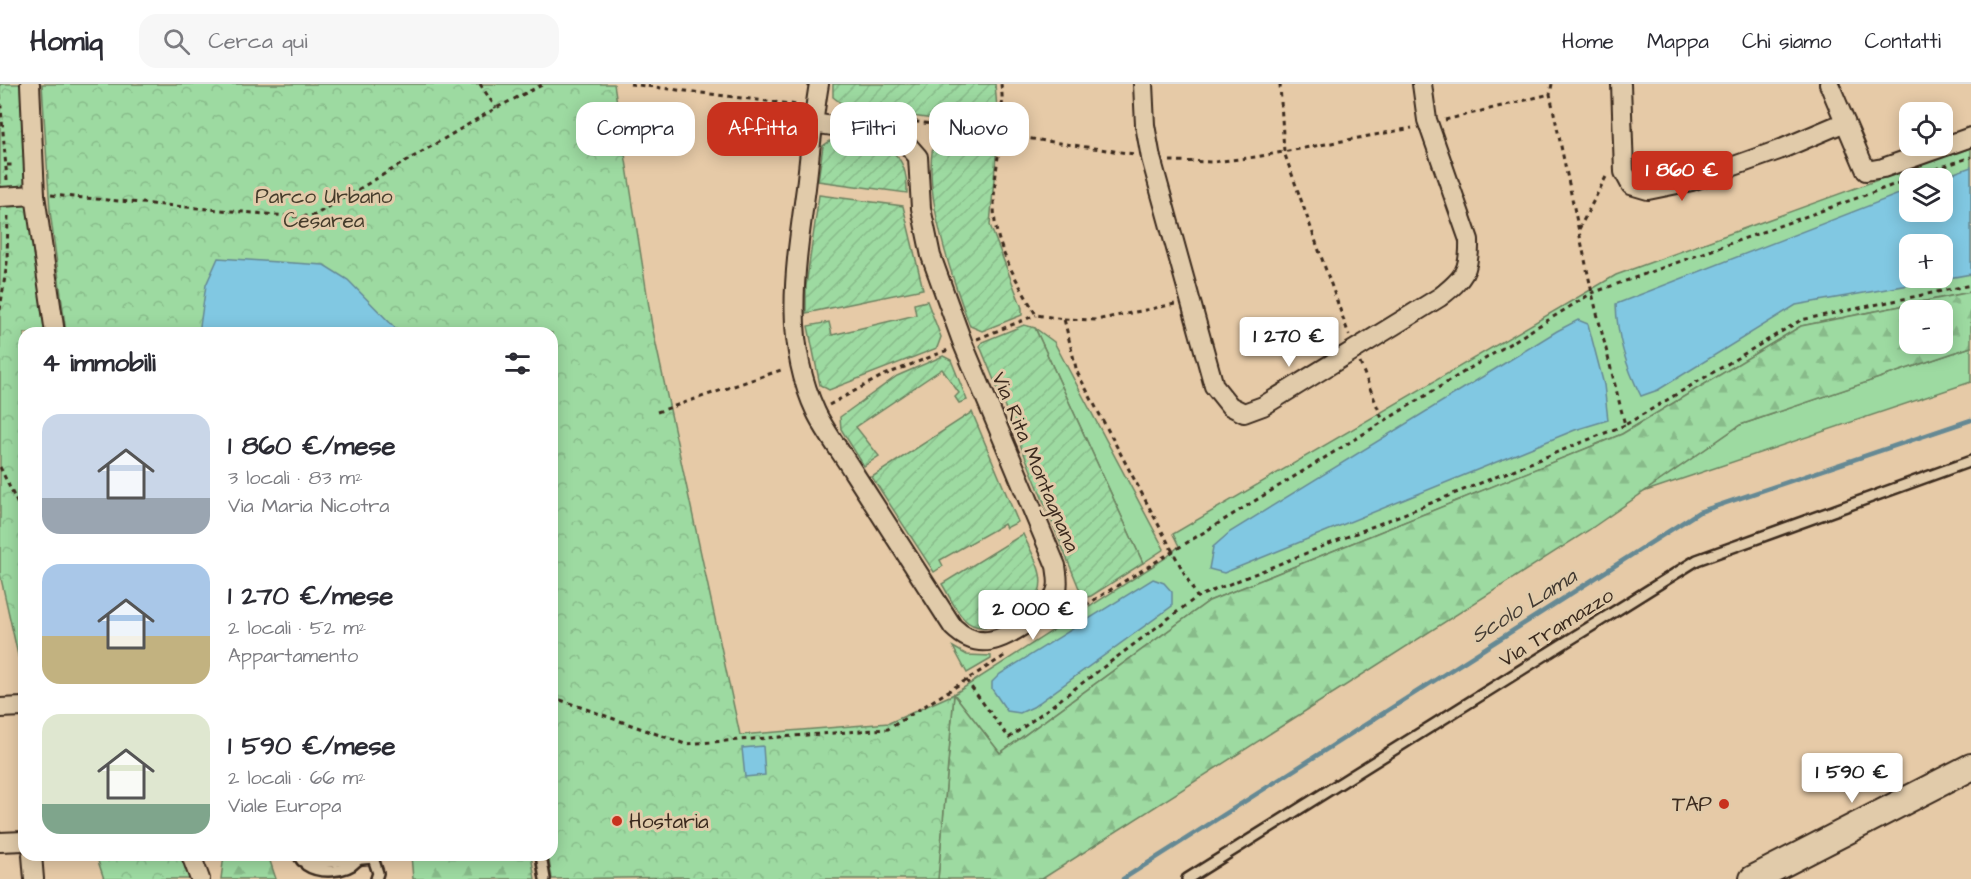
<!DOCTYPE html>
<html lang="it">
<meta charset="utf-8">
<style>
body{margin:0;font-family:"Architects Daughter",sans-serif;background:#f7f7f7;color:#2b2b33;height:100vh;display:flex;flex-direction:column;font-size:22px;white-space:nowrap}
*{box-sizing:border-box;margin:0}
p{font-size:20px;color:#7c7c81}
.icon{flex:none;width:33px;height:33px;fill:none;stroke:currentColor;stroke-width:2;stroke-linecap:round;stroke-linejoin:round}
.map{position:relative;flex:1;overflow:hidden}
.side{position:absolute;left:18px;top:243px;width:540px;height:534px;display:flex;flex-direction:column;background:#fff;border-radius:18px;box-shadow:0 3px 15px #0003}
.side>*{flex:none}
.banner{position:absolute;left:576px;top:18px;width:570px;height:54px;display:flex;gap:12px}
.tools{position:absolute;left:1899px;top:18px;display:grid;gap:12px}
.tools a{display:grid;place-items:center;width:54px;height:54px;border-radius:12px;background:#fff;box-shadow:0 3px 15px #0003;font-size:30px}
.price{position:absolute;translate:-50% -51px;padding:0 14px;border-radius:6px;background:#fff;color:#222;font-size:20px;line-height:39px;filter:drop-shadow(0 2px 3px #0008)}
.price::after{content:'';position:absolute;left:50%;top:36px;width:18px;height:14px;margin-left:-9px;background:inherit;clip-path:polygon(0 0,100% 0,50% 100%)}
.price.selected{background:#c8321e;color:#fff}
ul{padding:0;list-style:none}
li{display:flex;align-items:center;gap:18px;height:150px;padding:0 24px}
li span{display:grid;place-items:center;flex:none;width:168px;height:120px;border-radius:18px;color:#555}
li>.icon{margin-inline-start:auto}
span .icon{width:72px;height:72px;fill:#fffc;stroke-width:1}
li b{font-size:26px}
h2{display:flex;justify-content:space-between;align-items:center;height:72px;padding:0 24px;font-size:26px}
.chip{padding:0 21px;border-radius:18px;background:#fff;box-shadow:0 3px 15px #0003;font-size:21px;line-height:54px}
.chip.selected{background:#c8321e;color:#fff}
header{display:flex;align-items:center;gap:36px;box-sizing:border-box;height:84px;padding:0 30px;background:#fff;border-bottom:2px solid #e1e1e2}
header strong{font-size:28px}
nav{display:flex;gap:33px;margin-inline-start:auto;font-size:21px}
.search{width:420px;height:54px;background:#f7f7f7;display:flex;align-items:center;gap:15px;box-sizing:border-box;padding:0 21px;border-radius:18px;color:#7c7c81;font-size:22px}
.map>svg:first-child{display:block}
</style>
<header>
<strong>Homiq</strong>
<div class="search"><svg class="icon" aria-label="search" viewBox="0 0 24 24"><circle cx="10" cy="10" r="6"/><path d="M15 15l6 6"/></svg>Cerca qui</div>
<nav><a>Home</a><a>Mappa</a><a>Chi siamo</a><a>Contatti</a></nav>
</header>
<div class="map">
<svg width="1971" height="795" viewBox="0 0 1971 795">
<defs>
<pattern id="forest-firs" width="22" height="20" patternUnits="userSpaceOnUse" patternTransform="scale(1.5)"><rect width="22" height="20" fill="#9ddaa1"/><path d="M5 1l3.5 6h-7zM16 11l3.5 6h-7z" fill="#88bb8a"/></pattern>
<pattern id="park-crowns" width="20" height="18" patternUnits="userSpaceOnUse" patternTransform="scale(1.5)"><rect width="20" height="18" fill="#9ddaa1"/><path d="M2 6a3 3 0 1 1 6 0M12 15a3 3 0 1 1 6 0" fill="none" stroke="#88bb8a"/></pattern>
<pattern id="garden-furrows" width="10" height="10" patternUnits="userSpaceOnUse" patternTransform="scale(1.5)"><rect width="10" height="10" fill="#9ddaa1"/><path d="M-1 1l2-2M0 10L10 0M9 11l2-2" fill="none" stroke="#88bb8a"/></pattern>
</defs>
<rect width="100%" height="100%" fill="#e6caa7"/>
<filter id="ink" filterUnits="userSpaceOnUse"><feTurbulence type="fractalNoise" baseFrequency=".0167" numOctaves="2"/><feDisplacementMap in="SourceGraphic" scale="12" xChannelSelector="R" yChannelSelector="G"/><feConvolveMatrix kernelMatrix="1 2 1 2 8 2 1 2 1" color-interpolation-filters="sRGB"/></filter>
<g filter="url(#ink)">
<g fill="#9ddaa1" stroke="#6c8260" stroke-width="1.5" fill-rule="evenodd">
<path d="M1971 62V208L1801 242 1622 350 1209 517 1000 669 954 610 1167 473 1179 462 1173 450 1616 191ZM1910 94H1942V128H1910ZM1910 160H1942V194H1910Z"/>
<polygon points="1035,244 1054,258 1164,465 1143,479"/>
<polygon points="1971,263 1971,298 1643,408 1740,341"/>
<polygon points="953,563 967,571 991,572 991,575 967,589"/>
</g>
<g fill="url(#forest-firs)" stroke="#6c8260" stroke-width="1.5" fill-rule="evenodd">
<path d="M1971 208V263L1740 341 1589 446 1042 795H938L954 610 1000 669 1209 517 1622 350 1801 242ZM1910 226H1942V260H1910Z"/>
<polygon points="224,771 268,771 276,795 221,795"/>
<polygon points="411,771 531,771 535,795 413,795"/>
</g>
<g fill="url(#park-crowns)" stroke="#6c8260" stroke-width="1.5">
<polygon points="0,0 26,0 26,100 17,104 0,104"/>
<polygon points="42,0 614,0 652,242 740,651 889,639 954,610 938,795 689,795 688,793 552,795 548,771 552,771 552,249 66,249 50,127"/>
<polygon points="21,117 32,126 48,249 24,249 24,598 0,490 0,118"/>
<polygon points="96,771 184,771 193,795 104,795"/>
</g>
<g fill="url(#garden-furrows)" stroke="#6c8260" stroke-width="1.5">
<polygon points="833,0 995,0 998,37 992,43 846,23 833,13"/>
<path d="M943 46 989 53 995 55 997 60 990 141 1022 224V231L982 247 970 242C953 197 916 92 938 47Z"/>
<path d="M833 55C875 61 908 56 907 109L818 97 823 62Z"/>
<polygon points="819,111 903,122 923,205 806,229 806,202"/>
<polygon points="927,217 941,253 937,264 829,306 820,301 808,242 829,238 832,251 916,231 914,220"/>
<polygon points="1024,241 1035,244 1143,479 1091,512 1087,513 1081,509 980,262 982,258"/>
<polygon points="943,272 951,276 967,316 959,319 955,313 959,309 942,285 856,343 879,372 864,382 841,345 840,333 897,292"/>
<polygon points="972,328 1018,438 1006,444 1004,440 940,476 943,482 934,488 872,393"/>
<path d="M1023 450C1032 471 1051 496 1034 517 1016 528 985 557 964 535 955 526 949 511 942 500Z"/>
</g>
<g fill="#81c8e2" stroke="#658994" stroke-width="1.5" fill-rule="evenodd">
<path d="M1971 83V190L1796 221 1658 306 1641 312C1626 283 1617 253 1616 220L1909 106 1910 128H1942V94H1940ZM1942 160V194H1910V160Z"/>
<polygon points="218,174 324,181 348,196 400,249 199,249 206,201"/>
<polygon points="1578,236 1588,240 1604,301 1608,336 1575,346 1224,489 1209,485 1213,463 1230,448 1557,247"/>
<polygon points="1153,495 1164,499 1172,508 1172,522 1033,623 1020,629 1007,627 992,605 992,598 1000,590"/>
<polygon points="763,662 765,691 745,693 742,664"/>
</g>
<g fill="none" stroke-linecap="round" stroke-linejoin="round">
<polyline stroke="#658994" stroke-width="4.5" points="1123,795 1699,428 1971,336"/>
<g stroke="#3b2a1e" stroke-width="14">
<g id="service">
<polyline points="298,771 302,777 310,780 373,774 375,771"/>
<polyline points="541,771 545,795"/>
<polyline points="373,774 378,789 376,795"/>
<path d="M306 781C319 790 346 789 357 777"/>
<polyline points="1187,795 1697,476 1971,377"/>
</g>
</g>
<g stroke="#3b2a1e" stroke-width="22">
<g id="minor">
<polyline points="30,0 35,111 55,249"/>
<path d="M1143 0 1145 41 1151 74 1214 302 1230 322 1244 329 1263 322 1440 213C1464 194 1470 187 1469 156L1427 36 1422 0"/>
<polyline points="1621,0 1624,88 1631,101 1648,106 1692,97 1779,66 1845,38"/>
<polyline points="1829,0 1866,87 1883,84 1971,53"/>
<path d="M813 39 891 51 904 57 918 73 921 124 931 172 963 260 1056 482C1057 489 1059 498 1057 505 1053 521 1040 530 1027 539 1001 556 979 568 953 543 920 492 887 441 854 389 842 369 826 349 816 328 782 256 796 179 806 104 810 69 813 34 819 0"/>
<polyline points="0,113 35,111"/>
<polyline points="0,624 24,623"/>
<polyline points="0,758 24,757"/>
<polyline points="32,771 34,795"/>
<polyline points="191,771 200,795"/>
</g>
</g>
<g stroke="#3b2a1e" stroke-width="30">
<polyline id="secondary" points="1753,795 1971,683"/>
</g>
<g stroke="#3b2a1e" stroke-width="3" stroke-dasharray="4.5 4.5" stroke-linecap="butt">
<polyline points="480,0 496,24"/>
<polyline points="630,0 798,21"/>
<path d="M1001 0C1007 46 990 93 995 138 999 170 1021 203 1036 231L1064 235 1077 288 1197 513 1625 341"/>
<polyline points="1280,0 1284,68 1349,251"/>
<polyline points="1552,0 1550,10 1592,209 1625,341 1801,236 1971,201"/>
<polyline points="0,11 7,96"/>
<polyline points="897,35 1134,70"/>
<polyline points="1445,36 1550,10"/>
<polyline points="1170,77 1214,78 1256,73 1412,44"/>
<polyline points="7,81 16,81"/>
<polyline points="1910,94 1971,73"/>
<polyline points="51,111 299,133 315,131 496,24 544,0"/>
<polyline points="1579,145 1608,89"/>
<polyline points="0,226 7,179 8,130"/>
<polyline points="1064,235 1096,236 1175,220"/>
<polyline points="977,255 1036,231"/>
<polyline points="1360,279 1383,337"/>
<polyline points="829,321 882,292 948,266"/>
<polyline points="657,328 784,285"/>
<polyline points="0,383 24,433"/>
<polyline points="1055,540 1592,209 1910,95"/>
<polyline points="966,596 1009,654 1197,513"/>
<polyline points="552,613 685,660 888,645 1006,571"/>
</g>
<use href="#service" stroke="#e1cbaa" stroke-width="9"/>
<use href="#minor" stroke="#e1cbaa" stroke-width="18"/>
<use href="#secondary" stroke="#e1cbaa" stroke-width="26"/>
</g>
</g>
<g fill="#c8321e" stroke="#e1cbaa" stroke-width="2">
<circle cx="1724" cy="720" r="6"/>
<circle cx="617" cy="737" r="6"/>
</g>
<g text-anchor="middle" stroke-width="6" stroke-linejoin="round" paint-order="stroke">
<g font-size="21" fill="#453c2b" stroke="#e1cbaa">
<text x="324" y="119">Parco Urbano<tspan x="324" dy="24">Cesarea</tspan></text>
</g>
<g font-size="21" fill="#3b2a1e" stroke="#e1cbaa">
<text transform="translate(1036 378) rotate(67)" y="7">Via Rita Montagnana</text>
<text transform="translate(1556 543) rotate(-32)" y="7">Via Tramazzo</text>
</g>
<g font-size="21" fill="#3b2a1e" stroke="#e1cbaa" text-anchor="end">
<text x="1712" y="727">TAP</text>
<text x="629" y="744" text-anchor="start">Hostaria</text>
</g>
<g font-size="22" font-style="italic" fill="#423a32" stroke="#e1cbaa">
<text transform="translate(1523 521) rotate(-32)" y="8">Scolo Lama</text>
</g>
</g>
</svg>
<div class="tools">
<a><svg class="icon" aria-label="locate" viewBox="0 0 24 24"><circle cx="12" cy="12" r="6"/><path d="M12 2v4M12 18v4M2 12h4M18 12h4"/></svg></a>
<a><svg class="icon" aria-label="layers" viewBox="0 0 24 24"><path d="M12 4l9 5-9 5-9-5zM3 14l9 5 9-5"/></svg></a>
<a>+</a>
<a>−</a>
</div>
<b class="price selected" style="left:1682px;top:118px">1 860 €</b>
<b class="price" style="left:1289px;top:284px">1 270 €</b>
<b class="price" style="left:1033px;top:557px">2 000 €</b>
<b class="price" style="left:1852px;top:720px">1 590 €</b>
<div class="banner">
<a class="chip">Compra</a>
<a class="chip selected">Affitta</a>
<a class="chip">Filtri</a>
<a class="chip">Nuovo</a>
</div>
<section class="side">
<h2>4 immobili<svg class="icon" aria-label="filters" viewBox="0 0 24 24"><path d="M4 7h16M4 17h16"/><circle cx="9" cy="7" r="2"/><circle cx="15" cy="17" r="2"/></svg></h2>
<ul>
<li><span style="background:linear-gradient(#c9d6e8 70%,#9aa5b1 0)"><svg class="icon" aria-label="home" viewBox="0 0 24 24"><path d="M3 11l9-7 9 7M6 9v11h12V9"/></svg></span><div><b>1 860 €/mese</b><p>3 locali · 83 m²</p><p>Via Maria Nicotra</p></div></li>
<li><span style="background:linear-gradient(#a9c7e8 60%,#c2b280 0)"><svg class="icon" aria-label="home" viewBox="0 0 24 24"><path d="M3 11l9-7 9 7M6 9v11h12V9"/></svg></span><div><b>1 270 €/mese</b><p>2 locali · 52 m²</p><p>Appartamento</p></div></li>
<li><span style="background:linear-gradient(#dfe7d0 75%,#7fa58c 0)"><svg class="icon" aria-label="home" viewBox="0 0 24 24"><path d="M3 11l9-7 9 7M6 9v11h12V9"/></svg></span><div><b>1 590 €/mese</b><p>2 locali · 66 m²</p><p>Viale Europa</p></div></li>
</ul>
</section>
</div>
